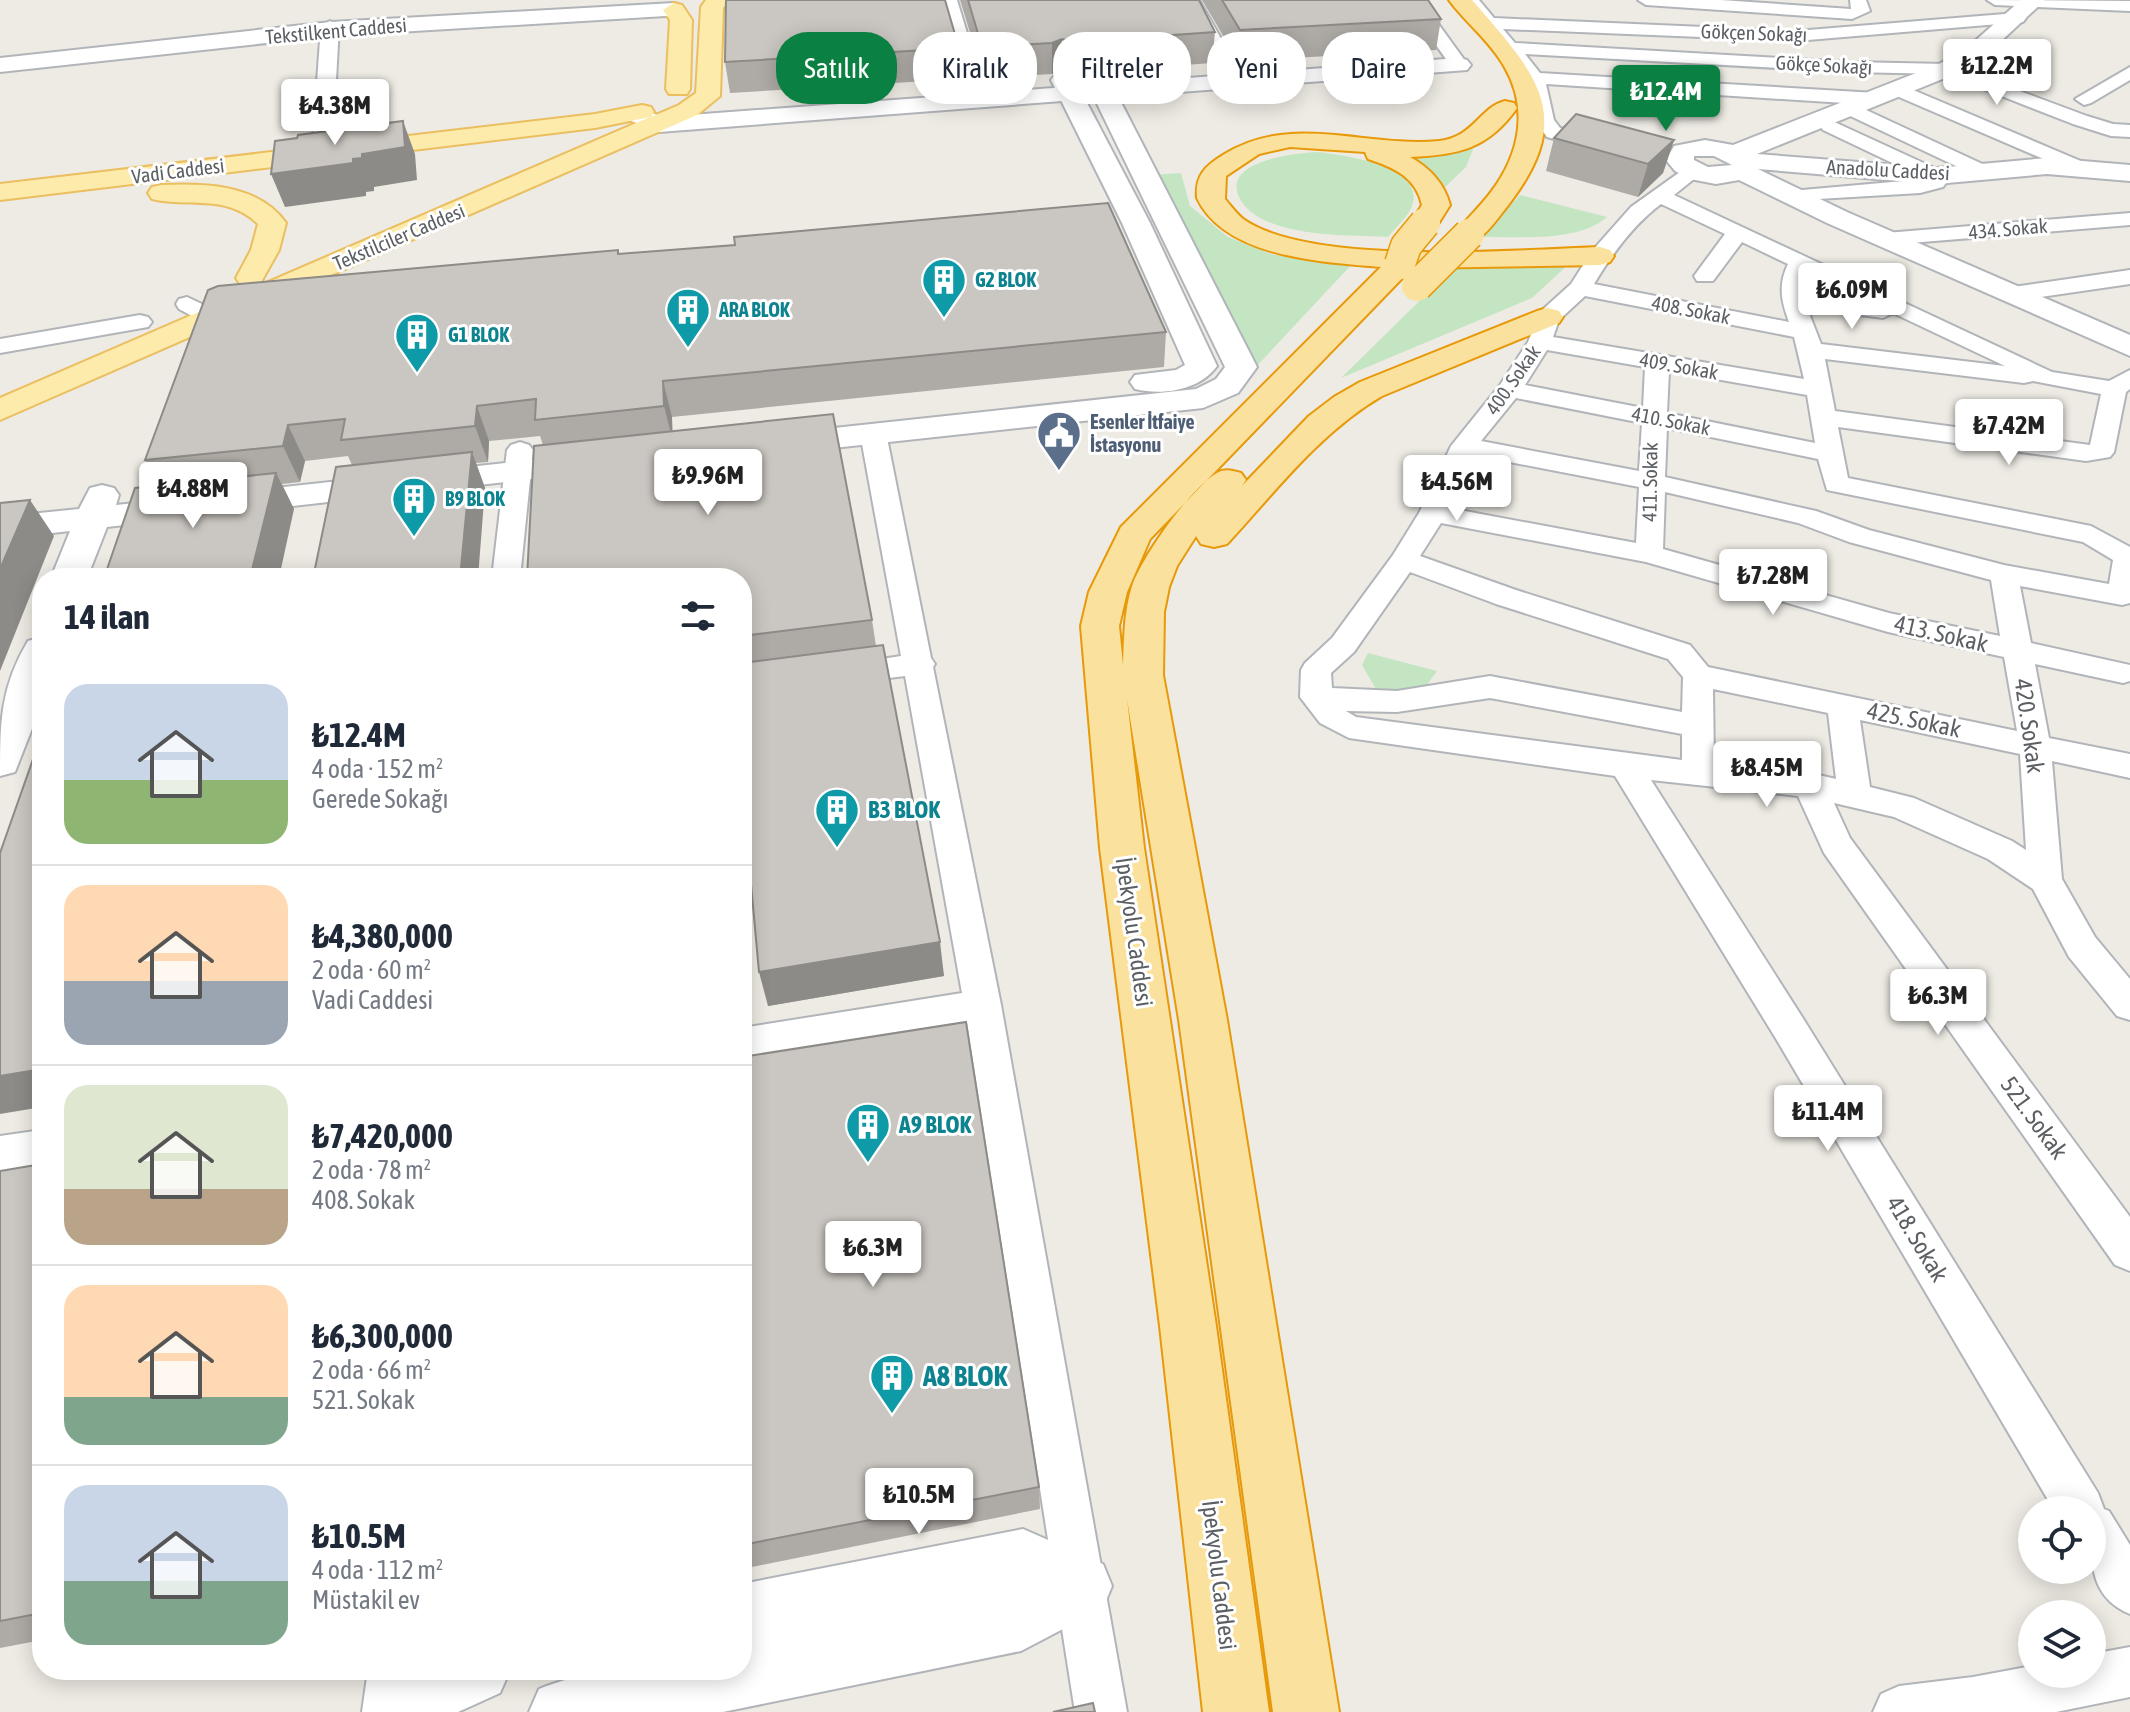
<!DOCTYPE html>
<html lang="tr">
<meta charset="utf-8">
<style>
body{margin:0;font-family:"Asap Condensed",sans-serif;background:#f2f2f3;color:#1f2937;height:100vh;display:flex;flex-direction:column;font-size:30px;white-space:nowrap}
*{box-sizing:border-box;margin:0}
p{font-size:26px;color:#747a83}
.icon{flex:none;width:44px;height:44px;fill:none;stroke:currentColor;stroke-width:2;stroke-linecap:round;stroke-linejoin:round}
.map{position:relative;flex:1;overflow:hidden}
.panel{position:absolute;left:32px;top:568px;width:720px;height:1112px;display:flex;flex-direction:column;background:#fff;border-radius:32px;box-shadow:0 4px 20px #0003}
.panel>*{flex:none}
.banner{position:absolute;left:776px;top:32px;width:760px;height:72px;display:flex;gap:16px}
.tools{position:absolute;left:2018px;top:1496px;display:grid;gap:16px}
.tools a{display:grid;place-items:center;width:88px;height:88px;border-radius:50%;background:#fff;box-shadow:0 4px 20px #0003;font-size:40px}
.price{position:absolute;translate:-50% -68px;padding:0 18px;border-radius:8px;background:#fff;color:#222;font-size:26px;line-height:52px;filter:drop-shadow(0 2px 4px #0008)}
.price::after{content:'';position:absolute;left:50%;top:48px;width:24px;height:18px;margin-left:-12px;background:inherit;clip-path:polygon(0 0,100% 0,50% 100%)}
.price.current{background:#0b8043;color:#fff}
ul{padding:0;list-style:none}
li{display:flex;align-items:center;gap:24px;height:200px;padding:0 32px}
li+li{border-top:2px solid #e0e1e3}
li span{display:grid;place-items:center;flex:none;width:224px;height:160px;border-radius:24px;color:#555}
li>.icon{margin-inline-start:auto}
span .icon{width:96px;height:96px;fill:#fffc;stroke-width:1}
li b{font-size:34px}
h2{display:flex;justify-content:space-between;align-items:center;height:96px;padding:0 32px;font-size:34px}
.tag{padding:0 28px;border-radius:32px;background:#fff;box-shadow:0 4px 20px #0003;font-size:28px;line-height:72px}
.tag.current{background:#0b8043;color:#fff}
.map>svg:first-child{display:block}
</style>
<div class="map">
<svg width="2130" height="1712" viewBox="0 0 2130 1712">
<rect width="100%" height="100%" fill="#eeebe4"/>
<g fill="#c3e5c2">
<polygon points="1475,144 1466,167 1443,189 1431,172 1403,155"/>
<path d="M1318 152C1343 155 1427 166 1412 206 1408 217 1395 228 1388 237 1347 235 1304 237 1266 221 1255 216 1244 208 1239 197 1222 160 1297 153 1318 152Z"/>
<polygon points="1181,173 1190,206 1228,237 1274,255 1355,261 1253,370 1152,175"/>
<path d="M1520 195 1607 217C1577 243 1521 236 1482 237Z"/>
<polygon points="1571,262 1532,298 1341,378 1455,266"/>
<polygon points="1368,653 1437,671 1426,686 1395,697 1376,689 1362,665"/>
</g>
<g fill="none" stroke-linecap="round" stroke-linejoin="round">
<g stroke="#b1b5b9" stroke-width="4">
<g id="minor">
<polygon points="941,0 957,0 987,99 985,103 978,105 969,99"/>
<polygon points="1183,0 1199,0 1239,70 1236,74 1224,74"/>
<polygon points="1404,0 1421,0 1468,65 1465,69 1453,69"/>
<polygon points="1462,0 1479,0 1494,18 1796,31 2017,13 2026,18 2023,22 1796,41 1503,29 1515,43 1850,62 1947,64 2087,116 2113,124 2130,125 2130,137 2111,136 2073,124 1945,74 1850,72 1525,54 1540,73 1876,93 1885,99 1876,105 1546,84 1554,120 1560,128 1602,134 1612,140 1602,146 1554,139 1547,137 1535,121 1526,79"/>
<polygon points="1638,0 1721,0 1851,9 1850,0 1866,0 1870,11 1852,19 1646,5"/>
<polygon points="1987,0 2130,1 2130,11 1995,5"/>
<polygon points="330,21 339,26 332,153 322,159 312,153 321,26"/>
<polygon points="2130,67 2130,80 2091,103 2084,105 2075,99"/>
<polygon points="1899,84 2083,162 2086,166 2076,172 2069,170 1892,94 1890,90 1892,86"/>
<polygon points="1851,103 1991,168 1994,172 1984,178 1977,176 1844,113 1842,109 1844,105"/>
<polygon points="1830,120 1943,172 1946,183 1943,187 1920,193 1784,201 1781,197 1791,191 1926,179 1823,130 1820,126 1823,122"/>
<path d="M1694 165 1704 171 1674 195 2052 372 2109 381 2130 370V389L2126 392 2114 452 2110 457 2086 461 1838 427 1848 478 2091 526 2130 547V603L2122 605 2020 586 2031 643 2130 665V681L2123 683 2035 664 2049 738 2130 754V778L2052 761 2062 879 2095 937 2130 979V1020L2117 1016 2069 957 2033 889 1988 859 1894 817 1834 803 1850 838 2130 1217V1271L2115 1265 1824 853 1798 796 1651 780 1804 1020 2098 1493 2104 1509 2109 1511 2130 1545V1614C2084 1595 2092 1552 2092 1510H2054L1778 1042 1615 776 1349 738 1320 723 1300 697 1301 670 1305 663 1332 638 1393 555 1419 513 1451 446 1500 385 1528 342 1540 312 1571 284 1592 251 1631 207 1687 167ZM1661 204 1725 234 1694 276 1697 281H1713L1742 242 1788 264C1778 285 1781 300 1789 322L1594 284C1612 254 1633 225 1661 204ZM1806 272 1870 302 1803 294ZM1585 296 1794 337 1804 379 1553 337 1559 320ZM1807 308 1883 318 1893 313 2005 366 1821 344ZM1547 350 1645 367 1643 408 1525 385ZM1825 359 2024 383 2033 381 2101 394 2090 445 1835 411ZM1669 371 1807 395 1815 443 1667 413ZM1516 398 1642 423 1639 471 1481 441ZM1667 428 1818 459 1827 490 2083 542 2113 560 2109 584 2004 565 1869 530 1816 511 1665 477ZM1473 455 1639 487 1636 543 1449 508ZM1665 492 1798 523 1849 542 1991 580 2000 636 1889 613 1663 549ZM1441 523 1646 562 1888 632 2004 657 2017 731 1708 667 1690 645 1516 590 1420 556ZM1410 572 1496 604 1668 659 1683 677 1682 712 1490 676 1397 691 1332 688 1331 673 1354 652ZM1713 689 1828 713 1836 779 1810 773 1714 763ZM1490 698 1682 734V760L1356 717 1346 711 1397 712ZM1860 720 2020 754 2026 850 2012 841 1914 798 1870 787Z"/>
<polygon points="2130,213 2130,225 1886,245 1875,239 1886,233"/>
<polygon points="2130,270 2130,284 2020,300 2012,298 2009,293 2012,288 2020,286"/>
<polygon points="187,297 219,312 223,317 219,322 203,322 179,309 176,304 179,299"/>
<polygon points="140,315 148,317 152,322 148,327 0,353 0,339"/>
<polygon points="873,425 882,428 886,433 931,658 935,664 933,667 1001,1005 1127,1712 1075,1712 967,1023 742,1060 742,1028 962,993 905,676 841,684 830,681 826,674 830,667 901,656 860,433 864,428"/>
<polygon points="520,442 529,445 533,450 520,578 492,578 507,450 511,445"/>
<polygon points="42,1130 42,1166 0,1172 0,1136"/>
<polygon points="2130,1647 2130,1697 2056,1712 1873,1712 1881,1694 1899,1686 1973,1677 2032,1666 2032,1674 2092,1674 2092,1654"/>
<polygon points="368,1670 418,1670 414,1712 362,1712"/>
</g>
</g>
<g stroke="#b1b5b9" stroke-width="4">
<g id="tertiary">
<polygon points="674,3 685,10 682,15 331,36 0,72 0,58 331,22"/>
<polygon points="1097,72 1105,74 1109,79 1257,367 1238,393 1203,408 778,454 766,451 761,444 766,437 778,434 1196,389 1216,379 1225,367 1085,79 1089,74"/>
<path d="M1063 73 1071 75 1075 80 1150 223 1217 366C1200 390 1163 396 1135 389L1130 382 1135 375 1176 370 1185 365 1122 223 1051 80 1055 75Z"/>
<polygon points="590,454 602,457 607,464 602,471 107,527 87,578 51,578 70,531 0,539 0,517 79,509 90,488 102,485 114,488 119,495 116,505"/>
<path d="M42 637V703L15 772 0 776C0 723 0 688 28 641Z"/>
<path d="M1023 1529 1103 1564 1112 1586 1103 1608 1021 1651 723 1712H529L539 1689C603 1662 674 1670 742 1670V1584Z"/>
<polygon points="404,1670 510,1670 500,1693 458,1712 363,1712 373,1689"/>
</g>
</g>
<g stroke="#b1b4b9" stroke-width="4">
<g id="secondary">
<path d="M2021 0H2045L1982 59 1955 74 1757 154 1936 168 2047 158 2130 165V181L2047 174 1936 184 1758 169 1847 212 2130 335V356L1827 223 1739 180 1716 184 1690 179 1675 171 1666 160 1674 146 1705 140 1733 145 1939 64 1966 49ZM1694 156H1714L1732 165 1708 167 1694 160Z"/>
<polygon points="1459,58 1467,60 1471,65 1467,70 659,132 629,120 626,115 629,110 638,108 663,117"/>
</g>
</g>
<g stroke="#ebbe60" stroke-width="4">
<g id="primary">
<polygon points="706,0 729,0 723,8 720,96 697,115 0,420 0,398 650,117 595,128 0,200 0,184 595,114 642,105 651,107 654,112 651,117 679,105 696,93 701,7"/>
<polygon points="674,3 682,5 692,20 690,89 687,94 669,94 666,89 670,20 663,10"/>
<path d="M161 185C204 183 259 184 286 223L279 250 260 284 250 287 240 284 236 278 251 250 258 224C226 193 189 208 152 199L148 193 152 187Z"/>
</g>
</g>
<g stroke="#e8990a" stroke-width="4">
<g id="trunk">
<path d="M1449 0H1472C1540 78 1579 118 1502 213 1490 228 1480 245 1459 240L1455 234C1466 219 1480 207 1491 192 1520 154 1529 108 1504 66 1490 41 1466 23 1449 0Z"/>
<path d="M1505 101 1514 103 1517 108C1488 149 1458 155 1410 157 1430 168 1444 183 1450 205L1435 229 1425 231 1415 229 1411 223 1422 205C1416 177 1393 167 1368 159L1365 152 1290 147 1259 154 1226 176 1225 199C1231 206 1238 216 1246 221 1316 266 1515 250 1600 247L1610 250 1614 256 1610 262 1600 265 1412 268 1150 539 1127 592 1119 626 1123 665C1124 639 1124 611 1132 586 1142 557 1191 487 1217 473 1225 468 1233 471 1241 473L1246 480 1242 486 1309 416 1334 397 1360 382 1537 311 1548 308 1559 311 1563 317 1559 323 1382 396C1320 432 1275 492 1227 544L1214 547 1201 544 1196 536 1177 566 1169 587 1164 612 1163 675 1227 1020 1339 1712H1273L1179 1020 1127 699 1144 848 1216 1326 1269 1712H1203L1160 1326 1100 848 1081 626 1089 592 1121 527 1381 267C1324 262 1225 258 1197 198 1195 176 1205 166 1223 155 1291 112 1365 148 1439 141 1474 137 1480 107 1505 101Z"/>
</g>
</g>
<use href="#minor" fill="#fff" fill-rule="evenodd"/>
<use href="#tertiary" fill="#fff" fill-rule="evenodd"/>
<use href="#secondary" fill="#fff" fill-rule="evenodd"/>
<use href="#primary" fill="#fcebab" fill-rule="evenodd"/>
<use href="#trunk" fill="#fae29e" fill-rule="evenodd"/>
<g stroke="#e8990a" stroke-width="33" stroke-linecap="butt">
<g id="trunk-bridge">
<polyline points="1400,264 1406,246 1425,223"/>
<polyline points="1417,286 1469,234"/>
</g>
</g>
<use href="#trunk-bridge" stroke="#fae29e" stroke-width="30"/>
</g>
<g fill="#aeaaa6">
<polygon points="960,0 1199,0 1215,32 1212,63 1073,73 1062,70 1052,74 984,78"/>
<polygon points="1202,0 1428,0 1441,19 1436,50 1238,61"/>
<polygon points="959,48 960,79 730,93 725,62"/>
<polygon points="1554,138 1674,140 1663,173 1638,197 1546,171"/>
<polygon points="618,250 619,254 1166,332 1164,367 672,417 672,431 872,620 876,646 944,976 768,1006 742,785 742,578 543,445 540,436 489,441 488,462 476,463 485,488 352,465 348,456 305,461 300,482 282,484 294,509 159,486 145,460"/>
<polygon points="742,1057 1039,1487 1040,1509 742,1569"/>
<polygon points="42,1164 42,1640 0,1648 0,1171"/>
</g>
<g fill="#8d8b87">
<polygon points="1062,39 1062,70 1052,74 1052,43"/>
<polygon points="403,121 415,154 417,180 374,187 374,191 366,192 366,196 285,207 271,174 353,159 362,154"/>
<polygon points="1674,140 1663,173 1638,197 1648,164"/>
<polygon points="663,381 672,417 673,442 664,406"/>
<polygon points="477,406 489,441 488,462 475,426"/>
<polygon points="288,425 305,461 300,482 283,446"/>
<polygon points="472,452 485,488 478,578 460,578"/>
<polygon points="276,473 294,509 279,578 250,578"/>
<polygon points="30,500 54,536 0,671 0,569"/>
<polygon points="940,942 944,976 768,1006 759,972"/>
<polygon points="42,1069 42,1107 0,1114 0,1076"/>
</g>
<g fill="#cac6c1" stroke="#8d8b87" stroke-width="2">
<polygon points="726,0 945,0 959,48 725,62"/>
<polygon points="968,0 1199,0 1215,32 1073,42 1062,39 1052,43 982,47"/>
<polygon points="1222,0 1428,0 1441,19 1240,30"/>
<polygon points="1576,114 1674,140 1648,164 1554,138"/>
<polygon points="403,121 405,147 362,154 362,158 353,159 353,163 271,174 275,141 297,138 298,135"/>
<polygon points="1108,203 1166,332 663,381 664,406 535,420 536,399 477,406 475,426 341,440 345,419 288,425 283,446 145,460 208,290 218,286 618,250 618,254 735,245 734,237"/>
<polygon points="833,414 872,620 742,636 742,578 527,578 534,446"/>
<polygon points="472,452 460,578 313,578 336,467"/>
<polygon points="276,473 250,578 104,578 135,488"/>
<polygon points="30,500 0,569 0,503"/>
<polygon points="883,645 940,942 759,972 742,785 742,663"/>
<polygon points="42,744 42,1069 0,1076 0,853 38,745"/>
<polygon points="966,1022 1039,1487 742,1545 742,1057"/>
<polygon points="42,1164 42,1613 0,1621 0,1171"/>
<polygon points="1093,1703 1095,1712 1053,1712"/>
</g>
<defs>
<g id="building-pin" transform="scale(2.3)"><path d="M0 17L-7.5 6A9.5 9.5 0 1 1 7.5 6Z" fill="#0f9aa8" stroke="#fff"/><path d="M-4-6H4V6H1V3H-1V6H-4ZM-2.5-4.3h1.7v1.8h-1.7ZM.8-4.3h1.7v1.8H.8ZM-2.5-1h1.7V.8h-1.7ZM.8-1h1.7V.8H.8Z" fill="#fff"/></g>
<g id="civic-pin" transform="scale(2.3)"><path d="M0 17L-7.5 6A9.5 9.5 0 1 1 7.5 6Z" fill="#5c6f8a" stroke="#fff"/><path d="M-.6-6.5H3V-4.5H.6V-3L4-1V1h2V6H-6V1h2V-1L-.6-3ZM-1.2 2.5V6h2.4V2.5Z" fill="#fff"/></g>
</defs>
<g fill-rule="evenodd">
<use href="#building-pin" x="944" y="280"/>
<use href="#building-pin" x="688" y="310"/>
<use href="#building-pin" x="417" y="335"/>
<use href="#civic-pin" x="1059" y="433"/>
<use href="#building-pin" x="414" y="499"/>
<use href="#building-pin" x="837" y="810"/>
<use href="#building-pin" x="868" y="1125"/>
<use href="#building-pin" x="892" y="1376"/>
</g>
<g text-anchor="middle" stroke-width="6" stroke-linejoin="round" paint-order="stroke">
<g font-size="20" fill="#5c6064" stroke="#fff">
<text transform="translate(336 31) rotate(-5)" y="7">Tekstilkent Caddesi</text>
<text transform="translate(1754 33) rotate(2)" y="7">Gökçen Sokağı</text>
<text transform="translate(1824 65) rotate(3)" y="7">Gökçe Sokağı</text>
<text transform="translate(1888 170) rotate(3)" y="7">Anadolu Caddesi</text>
<text transform="translate(178 171) rotate(-7)" y="7">Vadi Caddesi</text>
<text transform="translate(2008 229) rotate(-5)" y="7">434. Sokak</text>
<text transform="translate(399 237) rotate(-23)" y="7">Tekstilciler Caddesi</text>
<text transform="translate(1691 310) rotate(11)" y="7">408. Sokak</text>
<text transform="translate(1679 366) rotate(10)" y="7">409. Sokak</text>
<text transform="translate(1513 380) rotate(-55)" y="7">400. Sokak</text>
<text transform="translate(1671 421) rotate(11)" y="7">410. Sokak</text>
<text transform="translate(1650 482) rotate(-89)" y="7">411. Sokak</text>
</g>
<g font-size="20" font-weight="bold" fill="#0d838f" stroke="#fff" text-anchor="start">
<text x="975" y="287">G2 BLOK</text>
<text x="719" y="317">ARA BLOK</text>
<text x="448" y="342">G1 BLOK</text>
<text x="445" y="506">B9 BLOK</text>
</g>
<g font-size="20" font-weight="bold" fill="#4e5e75" stroke="#fff" text-anchor="start">
<text x="1090" y="429">Esenler İtfaiye<tspan x="1090" dy="23">İstasyonu</tspan></text>
</g>
<g font-size="24" fill="#5c6064" stroke="#fff">
<text transform="translate(1941 634) rotate(13)" y="8">413. Sokak</text>
<text transform="translate(1914 720) rotate(12)" y="8">425. Sokak</text>
<text transform="translate(2029 726) rotate(82)" y="8">420. Sokak</text>
<text transform="translate(1134 932) rotate(82)" y="8">İpekyolu Caddesi</text>
<text transform="translate(2034 1118) rotate(54)" y="8">521. Sokak</text>
<text transform="translate(1917 1239) rotate(59)" y="8">418. Sokak</text>
<text transform="translate(1219 1575) rotate(83)" y="8">İpekyolu Caddesi</text>
</g>
<g font-size="24" font-weight="bold" fill="#0d838f" stroke="#fff" text-anchor="start">
<text x="868" y="818">B3 BLOK</text>
<text x="899" y="1133">A9 BLOK</text>
</g>
<g font-size="28" font-weight="bold" fill="#0d838f" stroke="#fff" text-anchor="start">
<text x="923" y="1386">A8 BLOK</text>
</g>
</g>
</svg>
<div class="tools">
<a><svg class="icon" aria-label="locate" viewBox="0 0 24 24"><circle cx="12" cy="12" r="6"/><path d="M12 2v4M12 18v4M2 12h4M18 12h4"/></svg></a>
<a><svg class="icon" aria-label="layers" viewBox="0 0 24 24"><path d="M12 4l9 5-9 5-9-5zM3 14l9 5 9-5"/></svg></a>
</div>
<b class="price" style="left:1997px;top:107px">₺12.2M</b>
<b class="price current" style="left:1666px;top:133px">₺12.4M</b>
<b class="price" style="left:335px;top:147px">₺4.38M</b>
<b class="price" style="left:1852px;top:331px">₺6.09M</b>
<b class="price" style="left:2009px;top:467px">₺7.42M</b>
<b class="price" style="left:708px;top:517px">₺9.96M</b>
<b class="price" style="left:1457px;top:523px">₺4.56M</b>
<b class="price" style="left:193px;top:530px">₺4.88M</b>
<b class="price" style="left:1773px;top:617px">₺7.28M</b>
<b class="price" style="left:1767px;top:809px">₺8.45M</b>
<b class="price" style="left:1938px;top:1037px">₺6.3M</b>
<b class="price" style="left:1828px;top:1153px">₺11.4M</b>
<b class="price" style="left:873px;top:1289px">₺6.3M</b>
<b class="price" style="left:919px;top:1536px">₺10.5M</b>
<div class="banner">
<a class="tag current">Satılık</a>
<a class="tag">Kiralık</a>
<a class="tag">Filtreler</a>
<a class="tag">Yeni</a>
<a class="tag">Daire</a>
</div>
<section class="panel">
<h2>14 ilan<svg class="icon" aria-label="filters" viewBox="0 0 24 24"><path d="M4 7h16M4 17h16"/><circle cx="9" cy="7" r="2"/><circle cx="15" cy="17" r="2"/></svg></h2>
<ul>
<li><span style="background:linear-gradient(#c9d6e8 60%,#8fb573 0)"><svg class="icon" aria-label="home" viewBox="0 0 24 24"><path d="M3 11l9-7 9 7M6 9v11h12V9"/></svg></span><div><b>₺12.4M</b><p>4 oda · 152 m²</p><p>Gerede Sokağı</p></div></li>
<li><span style="background:linear-gradient(#ffd9b3 60%,#9aa5b1 0)"><svg class="icon" aria-label="home" viewBox="0 0 24 24"><path d="M3 11l9-7 9 7M6 9v11h12V9"/></svg></span><div><b>₺4,380,000</b><p>2 oda · 60 m²</p><p>Vadi Caddesi</p></div></li>
<li><span style="background:linear-gradient(#dfe7d0 65%,#b9a48a 0)"><svg class="icon" aria-label="home" viewBox="0 0 24 24"><path d="M3 11l9-7 9 7M6 9v11h12V9"/></svg></span><div><b>₺7,420,000</b><p>2 oda · 78 m²</p><p>408. Sokak</p></div></li>
<li><span style="background:linear-gradient(#ffd9b3 70%,#7fa58c 0)"><svg class="icon" aria-label="home" viewBox="0 0 24 24"><path d="M3 11l9-7 9 7M6 9v11h12V9"/></svg></span><div><b>₺6,300,000</b><p>2 oda · 66 m²</p><p>521. Sokak</p></div></li>
<li><span style="background:linear-gradient(#c9d6e8 60%,#7fa58c 0)"><svg class="icon" aria-label="home" viewBox="0 0 24 24"><path d="M3 11l9-7 9 7M6 9v11h12V9"/></svg></span><div><b>₺10.5M</b><p>4 oda · 112 m²</p><p>Müstakil ev</p></div></li>
</ul>
</section>
</div>
